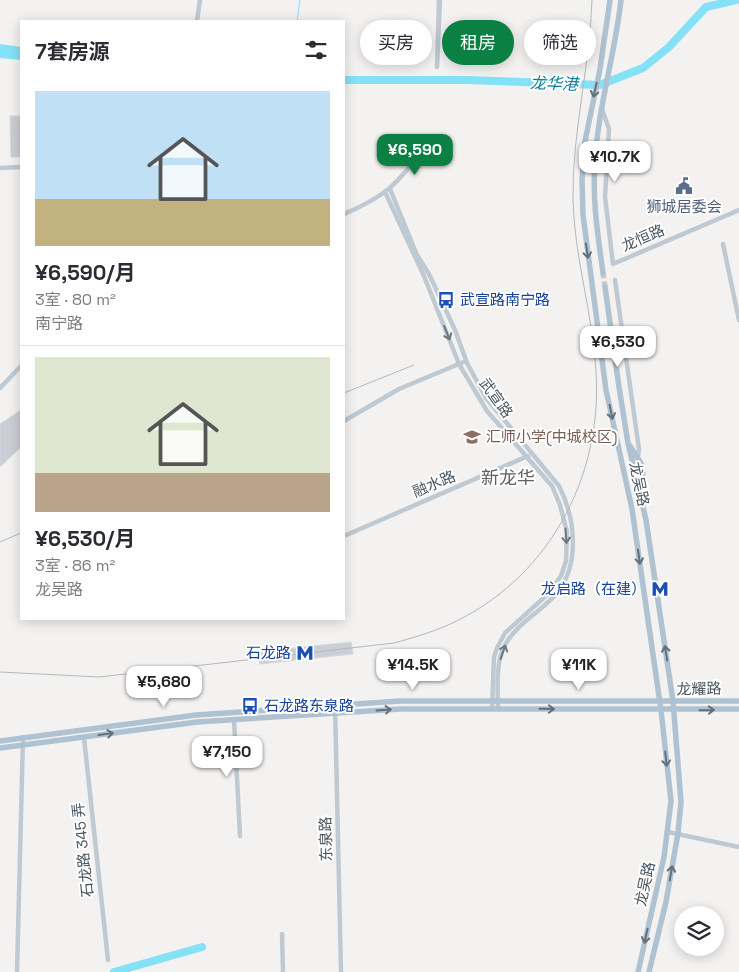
<!DOCTYPE html>
<html lang="zh">
<meta charset="utf-8">
<style>
body{margin:0;font-family:"Space Grotesk","Noto Sans SC",sans-serif;background:#f7f7f7;color:#2b2b33;height:100vh;display:flex;flex-direction:column;font-size:19px;white-space:nowrap}
*{box-sizing:border-box;margin:0}
p{font-size:16px;color:#7c7c81}
.icon{flex:none;width:28px;height:28px;fill:none;stroke:currentColor;stroke-width:2;stroke-linecap:round;stroke-linejoin:round}
.map{position:relative;flex:1;overflow:hidden}
.side{position:absolute;left:20px;top:20px;width:325px;height:600px;display:flex;flex-direction:column;background:#fff;border-radius:0px;box-shadow:0 2px 12px #0003}
.side>*{flex:none}
.hud{position:absolute;left:360px;top:20px;width:304px;height:45px;display:flex;gap:10px}
.fabs{position:absolute;left:674px;top:906px;display:grid;gap:10px}
.fabs a{display:grid;place-items:center;width:50px;height:50px;border-radius:50%;background:#fff;box-shadow:0 2px 12px #0003;font-size:25px}
.price{position:absolute;translate:-50% -42px;padding:0 11px;border-radius:10px;background:#fff;color:#222;font-size:16px;line-height:32px;filter:drop-shadow(0 1px 2px #0008)}
.price::after{content:'';position:absolute;left:50%;top:30px;width:15px;height:11px;margin-left:-8px;background:inherit;clip-path:polygon(0 0,100% 0,50% 100%)}
.price.selected{background:#0b8043;color:#fff}
ul{padding:0;list-style:none}
li{display:grid;align-content:center;gap:10px;height:265px;padding:0 15px}
li+li{border-top:1px solid #e1e1e2}
li span{display:grid;place-items:center;height:155px;border-radius:0px;color:#555}
li>.icon{margin-inline-start:auto}
span .icon{width:90px;height:90px;fill:#fffc;stroke-width:1}
li b{font-size:21px}
h2{display:flex;justify-content:space-between;align-items:center;height:60px;padding:0 15px;font-size:21px}
.tag{padding:0 18px;border-radius:22px;background:#fff;box-shadow:0 2px 12px #0003;font-size:18px;line-height:45px}
.tag.selected{background:#0b8043;color:#fff}
.map>svg:first-child{display:block}
</style>
<div class="map">
<svg width="739" height="972" viewBox="0 0 739 972">
<rect width="100%" height="100%" fill="#f4f1f1"/>
<polygon fill="#85e1f6" points="0,44 21,47 21,60 0,58"/>
<g fill="none" stroke-linecap="round" stroke-linejoin="round">
<polyline stroke="#85e1f6" stroke-width="1" points="297,21 300,0"/>
<g stroke="#85e1f6" stroke-width="8">
<polyline points="344,80 467,80 600,85 643,68 669,47 706,7 736,0"/>
<polyline points="114,972 202,947"/>
</g>
</g>
<g fill="#cbced4" stroke="#d5d7dd">
<polygon points="10,116 21,116 21,157 11,157"/>
<polygon points="21,410 21,447 0,467 0,424"/>
<polygon points="351,642 353,654 260,664 258,652"/>
</g>
<g fill="none" stroke-linecap="round" stroke-linejoin="round">
<polyline stroke="#c9cacd" stroke-width="5.5" stroke-dasharray="5.5 3" stroke-linecap="butt" points="603,273 605,287"/>
<g stroke="#bec9d2" stroke-width="4.5">
<polyline points="439,0 437,67 440,0"/>
<polyline points="197,21 200,0"/>
<polyline points="602,109 609,129 605,197 613,264 739,210"/>
<polyline points="0,168 21,167"/>
<path d="M390 189 417 255 429 274 455 330 467 363 486 398 559 486C575 517 581 565 556 594 541 612 517 623 505 645 495 663 498 689 498 709"/>
<polyline points="385,192 424,276 459,364 487,411 552,486 560,505 567,532 566,561 561,576 548,594 505,633 497,648 494,657 492,709"/>
<path d="M344 214C384 197 399 184 423 148"/>
<polyline points="723,244 739,320"/>
<polyline points="615,280 639,449 638,456"/>
<polyline points="0,388 21,366"/>
<polyline points="344,421 399,389 466,361"/>
<polyline points="344,536 528,456"/>
<polyline points="335,705 341,972"/>
<polyline points="234,719 240,836"/>
<polyline points="84,738 108,960"/>
<polyline points="668,832 739,847"/>
<polyline points="282,934 283,972"/>
<polyline points="17,972 23,737"/>
</g>
<g stroke="#aec2d2" stroke-width="5.5">
<polyline points="610,0 600,69 585,141 582,179 583,215 606,390 632,509 661,710 671,801 664,857 638,972"/>
<path d="M603 273C598 236 592 200 595 162 598 107 615 55 621 0"/>
<polyline points="605,287 619,387 628,443 646,520 673,701 681,802 678,833 666,902 649,972"/>
<polyline points="630,446 642,465 645,503"/>
<polyline points="0,741 196,715 400,701 739,701"/>
<polyline points="0,748 197,722 401,709 739,709"/>
</g>
<g stroke="#b3b7bc" stroke-width="1">
<polyline points="344,393 414,365"/>
<polyline points="0,542 21,533"/>
<path d="M0 672 99 677 394 643C412 638 430 633 448 625 547 581 603 478 596 371 593 314 574 257 573 199 572 132 590 67 592 0"/>
</g>
</g>
<defs><path id="oneway-shaft" d="M-6 0H5M1.5-3L5.5 0L1.5 3" fill="none" stroke-width="1.6" stroke-linecap="round" stroke-linejoin="round" transform="scale(1.25)"/></defs>
<g stroke="#61707d">
<use href="#oneway-shaft" transform="translate(595 90) rotate(103)"/>
<use href="#oneway-shaft" transform="translate(587 251) rotate(82)"/>
<use href="#oneway-shaft" transform="translate(611 412) rotate(79)"/>
<use href="#oneway-shaft" transform="translate(639 557) rotate(82)"/>
<use href="#oneway-shaft" transform="translate(666 653) rotate(-99)"/>
<use href="#oneway-shaft" transform="translate(547 709) rotate(1)"/>
<use href="#oneway-shaft" transform="translate(384 710) rotate(-4)"/>
<use href="#oneway-shaft" transform="translate(707 710) rotate(-1)"/>
<use href="#oneway-shaft" transform="translate(106 734) rotate(-8)"/>
<use href="#oneway-shaft" transform="translate(666 759) rotate(84)"/>
<use href="#oneway-shaft" transform="translate(671 873) rotate(-80)"/>
<use href="#oneway-shaft" transform="translate(646 936) rotate(102)"/>
</g>
<g stroke="#6b7883">
<use href="#oneway-shaft" transform="translate(447 333) rotate(68)"/>
<use href="#oneway-shaft" transform="translate(566 536) rotate(86)"/>
<use href="#oneway-shaft" transform="translate(503 652) rotate(-71)"/>
</g>
<defs>
<g id="civic-bare" transform="scale(1.35)"><path d="M-.6-6.5H3V-4.5H.6V-3L4-1V1h2V6H-6V1h2V-1L-.6-3ZM-1.2 2.5V6h2.4V2.5Z" fill="#5c6f8a" stroke="#fff" stroke-width="2.5" paint-order="stroke"/></g>
<g id="bus-bare" transform="scale(1.35)"><path d="M-5-6H5V4H4V6H2V4H-2V6H-4V4H-5ZM-3.5-4V0h7V-4ZM-3.5 1.2v1.5H-2V1.2ZM2 1.2v1.5H3.5V1.2Z" fill="#1a4fb4" stroke="#fff" stroke-width="2.5" paint-order="stroke"/></g>
<g id="school-bare" transform="scale(1.35)"><path d="M0-5L7-2L0 1L-7-2ZM-4 1L0 2.5L4 1V4Q0 6-4 4Z" fill="#8d6e63" stroke="#fff" stroke-width="2.5" paint-order="stroke"/></g>
<g id="metro-bare" transform="scale(1.35)"><path d="M-5.5 5V-5H-3L0 0L3-5H5.5V5H3V-.5L0 4L-3-.5V5Z" fill="#1a4fb4" stroke="#fff" stroke-width="2.5" paint-order="stroke"/></g>
</defs>
<g fill-rule="evenodd">
<use href="#civic-bare" x="684" y="186"/>
<use href="#bus-bare" x="446" y="300"/>
<use href="#school-bare" x="472" y="437"/>
<use href="#metro-bare" x="660" y="589"/>
<use href="#metro-bare" x="305" y="653"/>
<use href="#bus-bare" x="250" y="706"/>
</g>
<g text-anchor="middle" stroke-width="4" stroke-linejoin="round" paint-order="stroke">
<g font-size="15" fill="#4e5e75" stroke="#fff">
<text x="684" y="212">狮城居委会</text>
</g>
<g font-size="15" fill="#475561" stroke="#fff">
<text transform="translate(643 238) rotate(-23)" y="5">龙恒路</text>
<text transform="translate(496 398) rotate(54)" y="5">武宣路</text>
<text transform="translate(434 484) rotate(-23)" y="5">融水路</text>
<text transform="translate(639 484) rotate(78)" y="5">龙吴路</text>
<text transform="translate(699 689) rotate(-1)" y="5">龙耀路</text>
<text transform="translate(326 839) rotate(-91)" y="5">东泉路</text>
<text transform="translate(83 850) rotate(-96)" y="5">石龙路 345 弄</text>
<text transform="translate(645 884) rotate(-78)" y="5">龙吴路</text>
</g>
<g font-size="15" fill="#164399" stroke="#fff" text-anchor="start">
<text x="460" y="305">武宣路南宁路</text>
<text x="646" y="594" text-anchor="end">龙启路（在建）</text>
<text x="291" y="658" text-anchor="end">石龙路</text>
<text x="264" y="711">石龙路东泉路</text>
</g>
<g font-size="15" fill="#785e54" stroke="#fff" text-anchor="start">
<text x="486" y="442">汇师小学(中城校区)</text>
</g>
<g font-size="16" font-style="italic" fill="#037d99" stroke="#fff">
<text transform="translate(554 83) rotate(2)" y="6">龙华港</text>
</g>
<g font-size="18" fill="#5d6267" stroke="#fff">
<text x="508" y="484">新龙华</text>
</g>
</g>
</svg>
<div class="fabs">
<a><svg class="icon" aria-label="layers" viewBox="0 0 24 24"><path d="M12 4l9 5-9 5-9-5zM3 14l9 5 9-5"/></svg></a>
</div>
<b class="price selected" style="left:415px;top:176px">¥6,590</b>
<b class="price" style="left:615px;top:183px">¥10.7K</b>
<b class="price" style="left:618px;top:368px">¥6,530</b>
<b class="price" style="left:413px;top:691px">¥14.5K</b>
<b class="price" style="left:579px;top:691px">¥11K</b>
<b class="price" style="left:164px;top:708px">¥5,680</b>
<b class="price" style="left:227px;top:778px">¥7,150</b>
<div class="hud">
<a class="tag">买房</a>
<a class="tag selected">租房</a>
<a class="tag">筛选</a>
</div>
<section class="side">
<h2>7套房源<svg class="icon" aria-label="filters" viewBox="0 0 24 24"><path d="M4 7h16M4 17h16"/><circle cx="9" cy="7" r="2"/><circle cx="15" cy="17" r="2"/></svg></h2>
<ul>
<li><span style="background:linear-gradient(#bfe0f5 70%,#c2b280 0)"><svg class="icon" aria-label="home" viewBox="0 0 24 24"><path d="M3 11l9-7 9 7M6 9v11h12V9"/></svg></span><div><b>¥6,590/月</b><p>3室 · 80 m²</p><p>南宁路</p></div></li>
<li><span style="background:linear-gradient(#dfe7d0 75%,#b9a48a 0)"><svg class="icon" aria-label="home" viewBox="0 0 24 24"><path d="M3 11l9-7 9 7M6 9v11h12V9"/></svg></span><div><b>¥6,530/月</b><p>3室 · 86 m²</p><p>龙吴路</p></div></li>
</ul>
</section>
</div>
